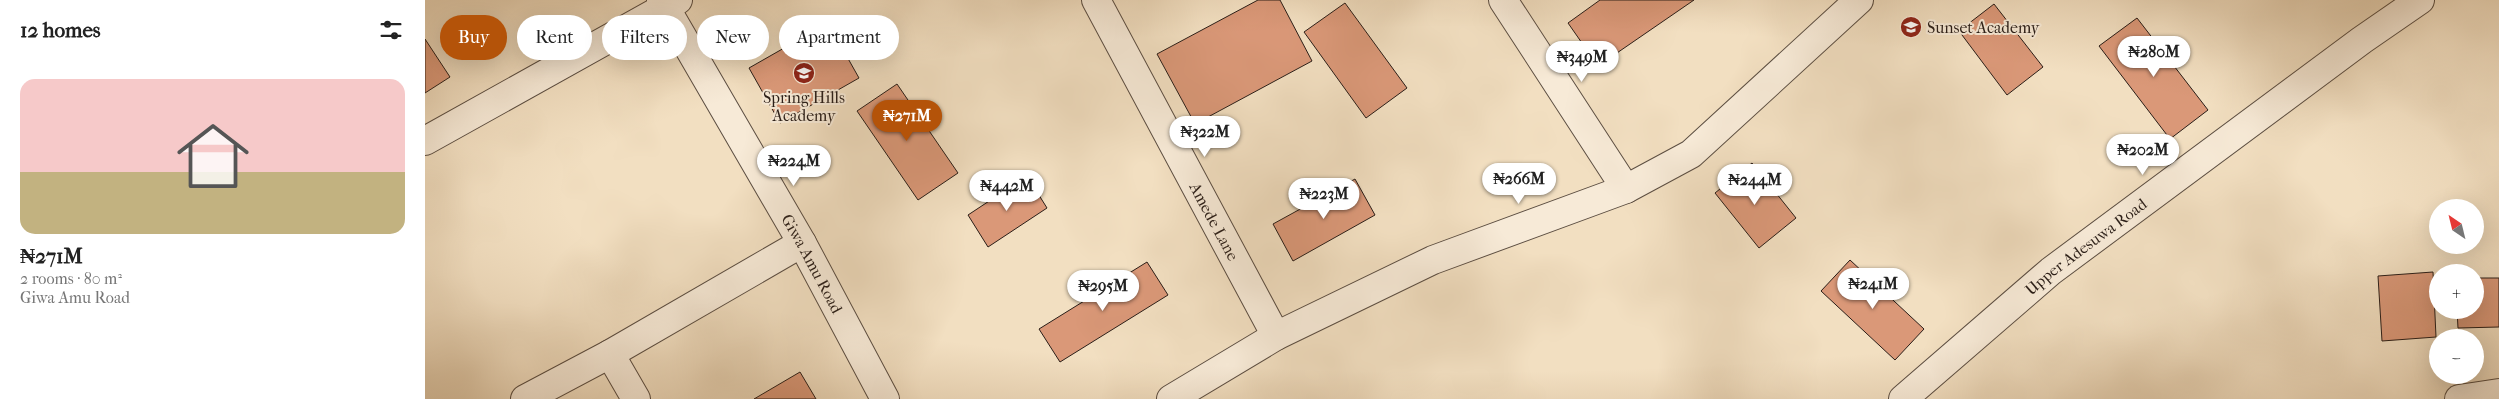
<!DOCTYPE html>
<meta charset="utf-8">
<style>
body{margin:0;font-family:"IM FELL French Canon",serif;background:#f2f2f2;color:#222;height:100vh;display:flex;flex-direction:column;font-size:19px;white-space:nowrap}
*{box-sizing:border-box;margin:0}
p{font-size:16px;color:#767676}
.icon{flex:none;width:28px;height:28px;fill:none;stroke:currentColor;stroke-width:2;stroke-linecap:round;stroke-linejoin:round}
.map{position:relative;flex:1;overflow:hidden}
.panel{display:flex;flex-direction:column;background:#fff;width:425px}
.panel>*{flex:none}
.guide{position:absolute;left:15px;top:15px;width:475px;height:45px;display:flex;gap:10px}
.needle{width:32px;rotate:325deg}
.tools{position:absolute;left:2004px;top:199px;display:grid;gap:10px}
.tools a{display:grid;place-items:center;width:55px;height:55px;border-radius:50%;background:#fff;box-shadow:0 5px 20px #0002;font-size:25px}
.price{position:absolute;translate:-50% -42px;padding:0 11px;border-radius:18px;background:#fff;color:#222;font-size:16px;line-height:32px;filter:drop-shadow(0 1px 2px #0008)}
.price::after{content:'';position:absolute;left:50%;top:30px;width:15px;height:11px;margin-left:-8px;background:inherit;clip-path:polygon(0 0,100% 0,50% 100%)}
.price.active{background:#b45309;color:#fff}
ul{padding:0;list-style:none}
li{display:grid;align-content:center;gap:10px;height:265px;padding:0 20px}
li span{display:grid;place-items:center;height:155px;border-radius:15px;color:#555}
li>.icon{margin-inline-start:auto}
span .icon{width:90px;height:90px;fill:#fffc;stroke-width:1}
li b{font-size:21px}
h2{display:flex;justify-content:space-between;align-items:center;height:60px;padding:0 20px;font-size:21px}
.chip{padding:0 18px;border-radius:22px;background:#fff;box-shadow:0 5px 20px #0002;font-size:18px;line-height:45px}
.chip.active{background:#b45309;color:#fff}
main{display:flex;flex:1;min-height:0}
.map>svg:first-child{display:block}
</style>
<main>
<section class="panel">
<h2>12 homes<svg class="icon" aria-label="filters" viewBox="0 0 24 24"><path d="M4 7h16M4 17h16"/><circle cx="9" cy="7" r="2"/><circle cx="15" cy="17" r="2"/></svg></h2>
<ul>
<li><span style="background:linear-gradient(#f6c9c9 60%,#c2b280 0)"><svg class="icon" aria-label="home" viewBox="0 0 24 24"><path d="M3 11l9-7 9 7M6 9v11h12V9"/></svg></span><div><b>₦271M</b><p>2 rooms · 80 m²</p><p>Giwa Amu Road</p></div></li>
</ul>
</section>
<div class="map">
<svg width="2074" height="399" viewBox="0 0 2074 399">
<rect width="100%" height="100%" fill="#f2dfc1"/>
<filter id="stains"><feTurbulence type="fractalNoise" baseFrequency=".004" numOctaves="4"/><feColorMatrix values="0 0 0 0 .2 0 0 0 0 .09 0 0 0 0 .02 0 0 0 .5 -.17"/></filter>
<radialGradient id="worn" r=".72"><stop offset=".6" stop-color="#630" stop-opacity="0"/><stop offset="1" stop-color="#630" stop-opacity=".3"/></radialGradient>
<g fill="#da9878" stroke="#2a1e18">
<polygon points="833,0 855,0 887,61 770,124 732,54"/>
<polygon points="1175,0 1269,0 1173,66 1143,23"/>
<polygon points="920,3 982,88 941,118 879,32"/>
<polygon points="1569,4 1618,67 1582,95 1534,31"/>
<polygon points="1712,18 1783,110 1745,139 1674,46"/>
<polygon points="403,23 434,78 355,123 324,68"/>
<polygon points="0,39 25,77 0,93"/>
<polygon points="472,84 533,173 493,200 432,111"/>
<polygon points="1327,163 1371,218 1334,248 1290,193"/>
<polygon points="602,176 622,208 563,247 543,215"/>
<polygon points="930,179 950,215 868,261 848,224"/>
<polygon points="1425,260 1499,329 1470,360 1396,291"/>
<polygon points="722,262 743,295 635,362 614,329"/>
<polygon points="2008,272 2011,337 1957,341 1953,276"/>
<polygon points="2050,278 2074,278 2074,327 2033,328 2032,310 2050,310"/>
<polygon points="375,372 391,399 329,399"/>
</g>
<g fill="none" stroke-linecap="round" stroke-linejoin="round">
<g stroke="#5c4e42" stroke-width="30">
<g id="minor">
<path id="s1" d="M236 0 377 243 460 399"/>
<path id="s2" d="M671 0 851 336"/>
<polyline points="1078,0 1201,189"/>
<polyline points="0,141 253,0"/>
<polyline points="185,354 211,399"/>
<polyline points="100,399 185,354 377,243"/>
<polyline points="746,399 851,336 1008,260 1201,189 1266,154 1434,0"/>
<path id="s3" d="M1478 399 1626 271 1937 40 1995 0"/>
<polyline points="2034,399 2074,393"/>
</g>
</g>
<use href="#minor" stroke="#f7ead7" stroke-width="28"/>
</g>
<defs>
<g id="school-disc" transform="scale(1.125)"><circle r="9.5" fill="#8f2418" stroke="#f7ead7"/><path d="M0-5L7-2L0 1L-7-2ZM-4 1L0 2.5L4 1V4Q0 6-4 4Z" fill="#fff"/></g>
</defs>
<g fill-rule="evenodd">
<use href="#school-disc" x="1486" y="27"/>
<use href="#school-disc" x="379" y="73"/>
</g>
<g text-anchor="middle" stroke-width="4" stroke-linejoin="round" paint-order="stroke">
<g font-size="16" fill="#2a1e18" stroke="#f7ead7" text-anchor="start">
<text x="1502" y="33">Sunset Academy</text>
<text x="379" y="103" text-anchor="middle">Spring Hills<tspan x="379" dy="18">Academy</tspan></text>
</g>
<g font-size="16" fill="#2a1e18" stroke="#f7ead7">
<text dy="6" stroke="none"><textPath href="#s2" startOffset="251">Amede Lane</textPath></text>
<text dy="6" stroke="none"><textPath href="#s3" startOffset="238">Upper Adesuwa Road</textPath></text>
<text dy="6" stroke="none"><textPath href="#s1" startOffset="304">Giwa Amu Road</textPath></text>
</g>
</g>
<rect width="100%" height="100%" filter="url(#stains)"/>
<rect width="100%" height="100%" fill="url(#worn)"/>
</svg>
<div class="tools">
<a><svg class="needle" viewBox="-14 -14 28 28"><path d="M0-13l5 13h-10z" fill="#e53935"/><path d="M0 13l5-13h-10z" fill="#767676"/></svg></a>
<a>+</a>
<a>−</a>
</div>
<b class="price" style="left:1729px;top:78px">₦280M</b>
<b class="price" style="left:1157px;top:83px">₦349M</b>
<b class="price active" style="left:482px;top:142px">₦271M</b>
<b class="price" style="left:780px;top:158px">₦322M</b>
<b class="price" style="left:1718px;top:176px">₦202M</b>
<b class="price" style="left:369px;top:187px">₦224M</b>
<b class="price" style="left:1094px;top:205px">₦266M</b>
<b class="price" style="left:1330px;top:206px">₦244M</b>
<b class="price" style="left:582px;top:212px">₦442M</b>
<b class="price" style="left:899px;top:220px">₦223M</b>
<b class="price" style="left:1448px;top:310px">₦241M</b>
<b class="price" style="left:678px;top:312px">₦295M</b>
<div class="guide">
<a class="chip active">Buy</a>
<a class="chip">Rent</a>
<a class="chip">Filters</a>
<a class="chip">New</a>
<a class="chip">Apartment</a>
</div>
</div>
</main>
